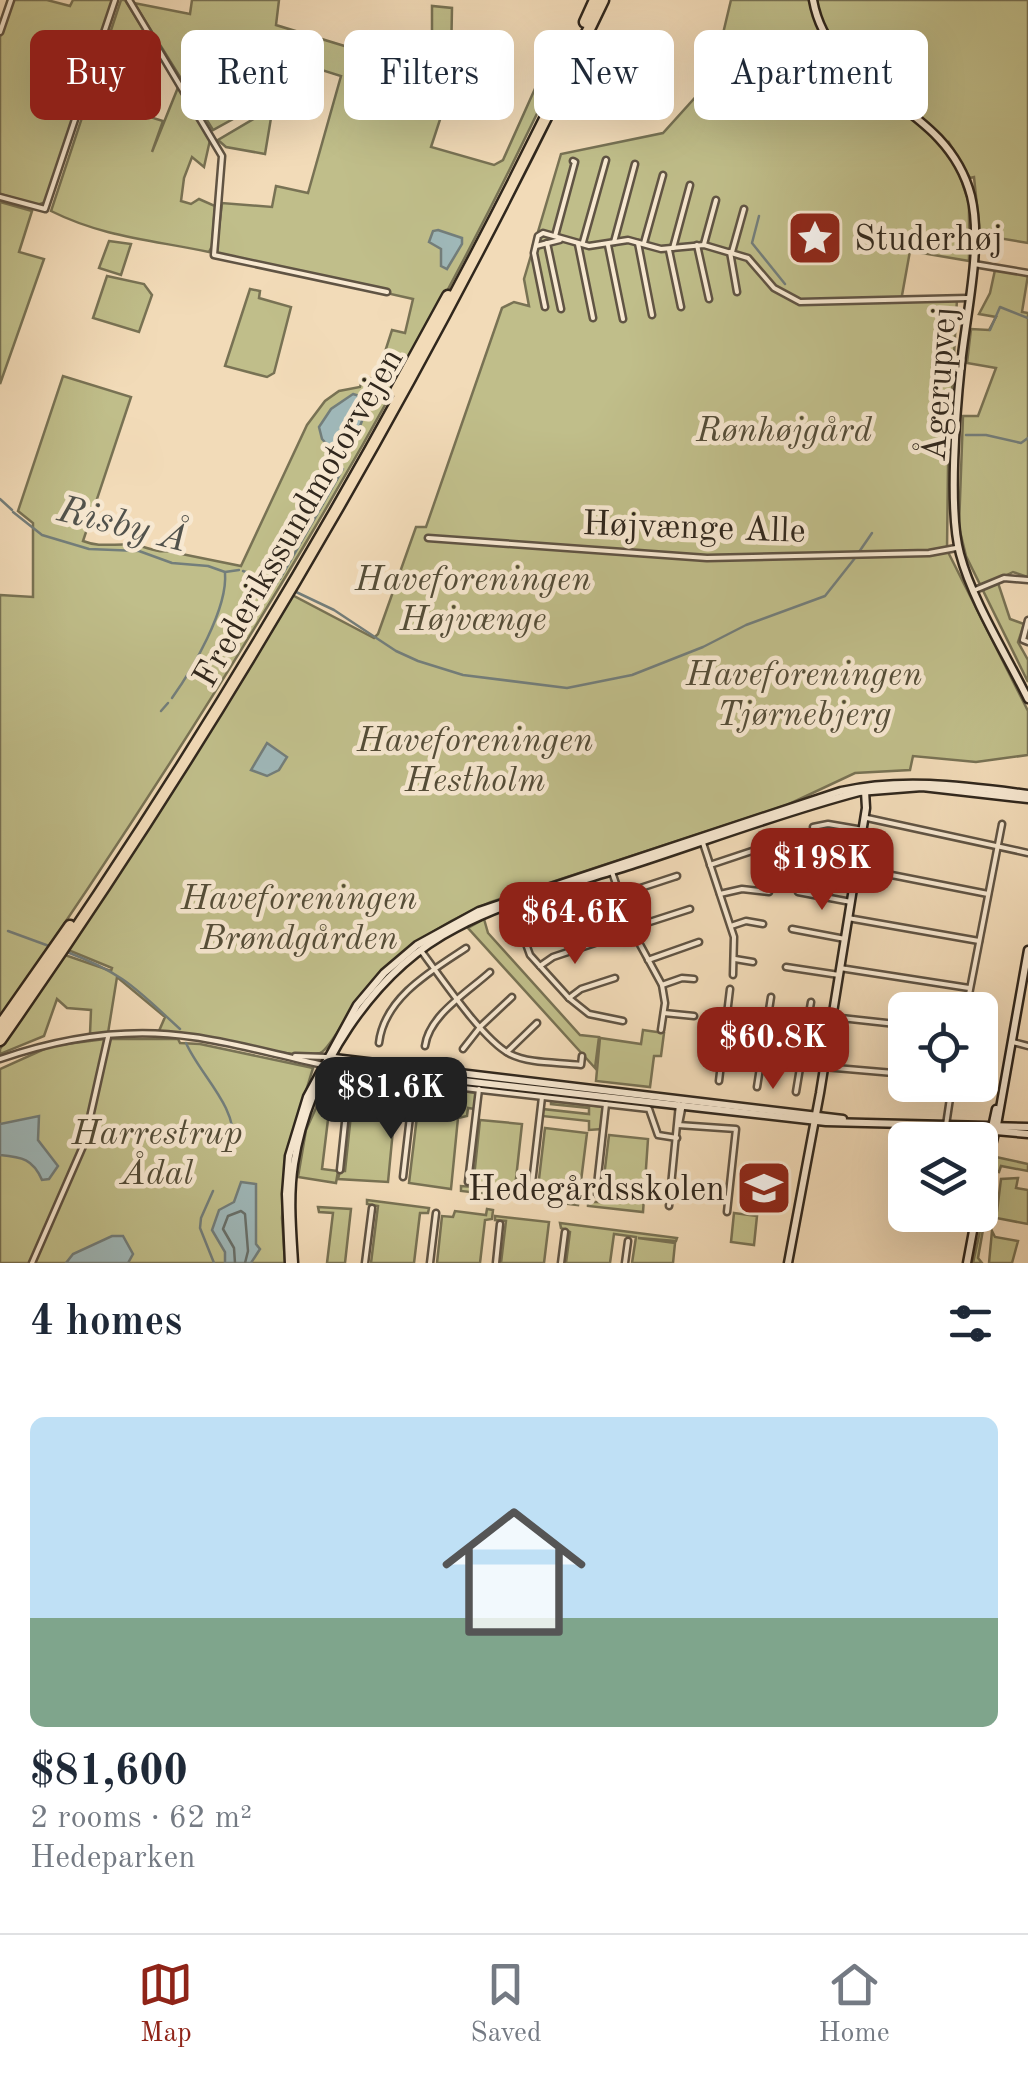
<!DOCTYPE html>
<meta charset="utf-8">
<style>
body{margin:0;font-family:"Old Standard TT",serif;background:#f2f2f3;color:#1f2937;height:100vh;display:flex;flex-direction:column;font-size:38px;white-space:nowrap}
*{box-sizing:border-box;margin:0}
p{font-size:32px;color:#747a83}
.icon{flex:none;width:55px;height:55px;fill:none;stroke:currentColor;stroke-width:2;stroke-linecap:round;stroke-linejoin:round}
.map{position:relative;height:1263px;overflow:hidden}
.details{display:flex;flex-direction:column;background:#fff;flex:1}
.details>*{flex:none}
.hud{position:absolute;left:30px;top:30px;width:970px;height:90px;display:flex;gap:20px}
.buttons{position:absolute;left:888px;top:992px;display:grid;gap:20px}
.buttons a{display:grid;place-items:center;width:110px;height:110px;border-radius:15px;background:#fff;box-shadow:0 10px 40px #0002;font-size:50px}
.price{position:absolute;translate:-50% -85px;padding:0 22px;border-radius:20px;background:#8f2418;color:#fff;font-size:32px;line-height:65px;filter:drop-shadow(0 2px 5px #0008)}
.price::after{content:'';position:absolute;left:50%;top:60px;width:30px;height:22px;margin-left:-15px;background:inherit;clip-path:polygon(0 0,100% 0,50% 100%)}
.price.on{background:#222;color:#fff}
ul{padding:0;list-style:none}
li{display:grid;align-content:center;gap:20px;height:530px;padding:0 30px}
li span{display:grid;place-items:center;height:310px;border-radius:15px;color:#555}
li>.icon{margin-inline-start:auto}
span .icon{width:180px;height:180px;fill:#fffc;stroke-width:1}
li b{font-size:42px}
h2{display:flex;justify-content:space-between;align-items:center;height:120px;padding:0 30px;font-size:42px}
.pill{padding:0 35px;border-radius:15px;background:#fff;box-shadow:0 10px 40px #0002;font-size:35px;line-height:90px}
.pill.on{background:#8f2418;color:#fff}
.tab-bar{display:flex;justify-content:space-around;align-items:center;height:140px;border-top:2px solid #e0e1e3;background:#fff;font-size:28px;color:#747a83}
.tab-bar a{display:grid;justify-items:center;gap:5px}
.tab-bar .on{color:#8f2418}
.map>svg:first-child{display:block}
</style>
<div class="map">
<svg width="1028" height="1263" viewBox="0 0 1028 1263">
<rect width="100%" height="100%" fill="#f2dbb8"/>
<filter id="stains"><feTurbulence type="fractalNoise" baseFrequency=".002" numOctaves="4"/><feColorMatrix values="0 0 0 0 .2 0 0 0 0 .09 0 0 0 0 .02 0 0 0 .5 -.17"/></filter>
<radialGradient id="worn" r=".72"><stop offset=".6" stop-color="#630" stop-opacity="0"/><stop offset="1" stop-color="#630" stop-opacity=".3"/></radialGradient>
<g fill="#c0be8a" stroke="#787254" stroke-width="2.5">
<polygon points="12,0 47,0 70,6 73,0 113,0 46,202 37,205 0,194 0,37"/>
<path d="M121 0H125L148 37 136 50 114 43 110 55 147 68 144 80 152 85 146 101 156 106 153 118 163 121 152 152 179 85 210 140 204 167 192 157 184 178 181 201 191 204 199 199 215 206 212 246 209 252C152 240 103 237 51 211Z"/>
<path d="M192 0H279L276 25 436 74V63L422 62 415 51 432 42V6L452 8 451 59 439 74 453 80 431 147 494 165 503 160 555 44 569 46C412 385 212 711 0 1018V595L33 597V523L18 511 63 376 131 397 83 541C100 548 116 543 134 545 146 546 155 553 167 551L241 566 307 425 325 401 339 391 360 387 363 376 376 380 392 330 405 333 413 299 386 293 383 289 216 253 222 203 272 207 276 186 308 193 341 76 303 64 298 79 293 77 290 84 279 81 273 97 213 130 134 3 190 14Z"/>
<path d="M731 0H1028V243L980 235 974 177 970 178 948 141 969 203V261L910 251 901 301 957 299 948 467 947 550 1028 711V755L976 762 913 756 910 770 855 773 787 805 491 902C437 925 397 952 360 997 351 1007 330 1050 320 1053 287 1061 200 1034 159 1031L165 1017 117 977 108 1033 90 1034 91 1010 67 1008 57 999 44 1036 0 1054V1049L65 955 111 971 112 968 68 950 207 734 292 595 374 638 378 634 416 527H426L502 308 514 302 529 306 524 279 561 154 663 133 700 92 716 63Z"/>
<polygon points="267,111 271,118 265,154 226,147 218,140"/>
<polygon points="0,202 32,211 19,252 44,259 0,384"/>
<polygon points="109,241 131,244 121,275 99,268"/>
<polygon points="995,270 1028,275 1022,312 1028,313 1028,577 1013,572 997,580 1010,619 1024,624 1018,642 1028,660 1028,682 966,556 959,527 963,416 978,416 996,368 967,363 971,329 989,330 996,317 979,314 990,293"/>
<polygon points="107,276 144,284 152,295 139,332 93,318"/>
<polygon points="250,289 260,291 259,298 291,307 274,373 267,377 225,366"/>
<polygon points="484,919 488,933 580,1035 599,1037 595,1068 468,928"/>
<polygon points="643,1030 664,1033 661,1056 654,1056 650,1087 596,1081 600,1038 641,1044"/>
<polygon points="105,1039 178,1039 180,1043 200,1044 313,1068 286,1157 282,1218 285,1263 0,1263 0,1069 51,1046"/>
<polygon points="349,1070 345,1104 330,1103 322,1169 338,1171 336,1183 298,1177 306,1130 330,1077 337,1077 340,1071"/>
<polygon points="359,1079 413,1085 411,1101 404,1100 403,1109 396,1108 397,1099 349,1093 352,1086 397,1091 397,1086"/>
<polygon points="416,1086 417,1094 461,1099 461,1093 423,1089 423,1086 477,1093 475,1109 468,1108 467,1116 458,1118 451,1189 409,1183 418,1108 460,1113 461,1107 414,1101"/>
<polygon points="551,1101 605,1107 602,1129 589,1130 589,1121 542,1116 542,1109 589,1114 589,1108 551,1104"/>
<polygon points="352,1105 395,1109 388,1182 338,1179 340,1171 345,1171"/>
<polygon points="480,1120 522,1124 514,1197 461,1191 461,1186 473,1187"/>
<polygon points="545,1128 587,1133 578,1205 518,1198 519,1195 537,1196"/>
<polygon points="609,1135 648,1139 643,1212 588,1206 588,1202 601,1202"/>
<polygon points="996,1157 1028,1164 1028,1171 1001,1166 999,1172 994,1171 987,1212 997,1211 1001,1179 1018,1178 1016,1188 1028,1190 1028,1224 991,1217 990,1215 984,1224 978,1258 982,1263 973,1263"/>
<polygon points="367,1200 429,1208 428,1213 420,1213 414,1263 371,1263 378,1206 367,1204"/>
<polygon points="318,1207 351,1209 345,1263 327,1263 333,1213 319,1212"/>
<polygon points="487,1209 493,1210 492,1219 485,1220 480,1263 437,1263 442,1216 453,1217 455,1211 486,1215"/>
<polygon points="734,1213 757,1216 754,1245 731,1242"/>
<polygon points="495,1216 549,1222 544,1263 501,1263 506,1221 495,1220"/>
<polygon points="560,1223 677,1238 676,1241 638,1238 675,1243 673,1263 632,1263 636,1237 614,1234 610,1263 566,1263 570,1232 561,1228"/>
<polygon points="992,1231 995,1237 1018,1241 1012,1263 989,1263"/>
</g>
<g fill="#9fb8b9" stroke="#737e7b" stroke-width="2.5">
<polygon points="438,230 462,238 462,244 447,269 441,266 441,249 429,242 433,231"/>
<path d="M353 394 363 397C370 415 353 447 334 452L322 439 319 427 331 409Z"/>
<polygon points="267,743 287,757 279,770 267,776 251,770"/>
<path d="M39 1116 38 1140 58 1166 49 1179 42 1180C33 1159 22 1157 0 1155V1124Z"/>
<polygon points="241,1182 256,1184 256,1244 260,1249 251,1263 225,1263 225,1252 212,1230 219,1210 234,1202"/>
<polygon points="112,1236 123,1236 133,1254 128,1263 66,1263 73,1254"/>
</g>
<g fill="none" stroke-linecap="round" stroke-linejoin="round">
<polyline stroke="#68706b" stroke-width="2.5" points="235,1263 234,1248 223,1229 228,1216 241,1211 245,1214 248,1251 245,1263"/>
<g stroke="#737e7b" stroke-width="2.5">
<polyline points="759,216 752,243 785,284"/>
<polyline points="990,330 1000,307 1028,318"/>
<polyline points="966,435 986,435 1021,443 1028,438"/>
<polyline points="0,499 12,510"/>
<polyline points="13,512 42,535 89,549 139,551 172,563 208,566 225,572 239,570"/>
<polyline points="859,552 872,533"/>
<polyline points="243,571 277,583"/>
<polyline points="280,579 343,469"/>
<polyline points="294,591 334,610 396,651 418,661 463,675 567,688 632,675 703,647 746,625 825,596 855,558"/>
<path d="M172 698C192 670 228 609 225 573"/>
<polyline points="161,711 168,703"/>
<polyline points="8,931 49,946"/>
<path d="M67 952C125 974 136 989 180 1029"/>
<path d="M186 1043C200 1075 237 1106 233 1143"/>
<polyline points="213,1191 201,1218 200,1228 214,1263"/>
</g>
<g stroke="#605444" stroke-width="9">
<g id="street">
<polyline points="129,0 222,156 214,255 387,292"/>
<polyline points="0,32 11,0"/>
<polyline points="0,197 45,209 115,0"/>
<polyline points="555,236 575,162 573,161"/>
<polyline points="583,242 606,160"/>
<polyline points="614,242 635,164"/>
<polyline points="547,243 561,309"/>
<polyline points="638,243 652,315"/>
<polyline points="644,243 663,175"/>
<polyline points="578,244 593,318"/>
<polyline points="704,244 716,200"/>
<polyline points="608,245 623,319"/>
<polyline points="697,245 709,299"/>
<polyline points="536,246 560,240"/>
<polyline points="673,248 690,185"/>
<polyline points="669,250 681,307"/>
<polyline points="730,252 737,292"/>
<polyline points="732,252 744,209"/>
<polyline points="974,264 1028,273"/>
<polyline points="545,307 534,253 538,236 543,233 589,246 628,240 661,249 704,245 748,258 774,288 800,302 968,298"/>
<polyline points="428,538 707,558 929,553 956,548"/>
<polyline points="975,590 1004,578 1028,580"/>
<polyline points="1028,620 1023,640 1028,642"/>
<polyline points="867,818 1028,853"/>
<polyline points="813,827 828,824 863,830"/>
<polyline points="702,840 734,937 733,975"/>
<polyline points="806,856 856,864"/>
<polyline points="710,865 767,846"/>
<polyline points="856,868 988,894"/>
<polyline points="612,872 631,928 662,985 665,1003 661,1030"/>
<polyline points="798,892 851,902"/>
<polyline points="720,894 742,889 769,892"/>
<polyline points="619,895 677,876"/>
<polyline points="512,905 530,955 569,998 589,1014 623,1021"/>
<polyline points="848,918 979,941"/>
<polyline points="731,926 746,921 763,924"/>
<polyline points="519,928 577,909"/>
<polyline points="631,928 690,909"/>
<polyline points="792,929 845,939"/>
<path d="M422 952C442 979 483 1040 510 1054 530 1064 559 1062 581 1065L582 1056"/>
<polyline points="735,959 753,962"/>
<polyline points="648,960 699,942"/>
<polyline points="540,966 553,957 595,943"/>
<polyline points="786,967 839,975"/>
<polyline points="840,968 969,988"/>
<polyline points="662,985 682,978 694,979"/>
<polyline points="569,998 581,989 615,978"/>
<polyline points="966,1010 1002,824"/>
<polyline points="664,1013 694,1016"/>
<polyline points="832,1017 905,1025"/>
<polyline points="725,1025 828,1042"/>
<polyline points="1013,1042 1028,1046"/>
<path d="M379 1043C384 998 431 971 466 948"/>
<path d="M425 1046C429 1015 468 992 490 972"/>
<polyline points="463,1049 481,1026 512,997"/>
<polyline points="507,1052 537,1023"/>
<polyline points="295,1056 326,1057"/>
<path d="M0 1059C61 1038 128 1027 193 1037 237 1043 280 1056 324 1065"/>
<polyline points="824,1067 905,1074"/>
<polyline points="896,1073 900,1025"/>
<polyline points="719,1081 730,989"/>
<polyline points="757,1087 771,997"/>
<polyline points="796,1092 811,1002"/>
<polyline points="679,1124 683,1104"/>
<polyline points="678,1125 736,1129 727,1212"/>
<polyline points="946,1125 952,1085"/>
<polyline points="340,1170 350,1075 649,1109 658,1135 677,1138"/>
<polyline points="403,1177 414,1082"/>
<polyline points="468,1182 479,1089"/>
<polyline points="531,1192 542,1097"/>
<polyline points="596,1194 606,1104"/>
<polyline points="669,1206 679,1104"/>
<polyline points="32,1263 84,1144 108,1037"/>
<polyline points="365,1263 372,1208"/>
<polyline points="430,1263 436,1213"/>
<polyline points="496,1263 500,1224"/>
<polyline points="561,1263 565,1232"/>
<polyline points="625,1263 628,1241"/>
</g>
</g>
<g stroke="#30271d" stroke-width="11">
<g id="secondary">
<path d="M813 0C830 95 946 99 971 196 983 245 966 314 961 364 956 412 948 510 960 554 972 600 1007 656 1028 699"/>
<polyline points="334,1058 843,1119"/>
<polyline points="330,1066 826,1122 1028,1127"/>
<polyline points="973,1129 1028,1134"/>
<polyline points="985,1160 996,1109"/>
<polyline points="980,1194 997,1125 1028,950"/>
<path d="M289 1263 286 1194 289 1156 307 1097 357 1005 384 973 417 945 479 911 841 791C904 777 965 786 1028 794"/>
<path d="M294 1263C292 1230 289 1197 294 1164 308 1072 372 971 456 928 511 899 576 883 635 864 709 840 783 812 859 792L922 787 1028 799"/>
<polyline points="788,1263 820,1093 866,808 865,791"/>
<polyline points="967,1263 976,1215"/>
</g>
</g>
<g stroke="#30271d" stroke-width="15">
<g id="highway">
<polyline points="585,22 595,0"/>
<polyline points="553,89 574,46"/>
<polyline points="396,391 448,296"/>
<polyline points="0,1026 70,926"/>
<path d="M0 1040C230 711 431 362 603 0"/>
</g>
</g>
<use href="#street" stroke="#f7e8d1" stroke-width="4"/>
<use href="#secondary" stroke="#f7e8d1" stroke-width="6"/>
<use href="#highway" stroke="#f2dbb8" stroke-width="10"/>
</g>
<defs>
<g id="sight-square" transform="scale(2.875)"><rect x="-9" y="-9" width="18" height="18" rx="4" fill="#8f2418" stroke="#f7e8d1"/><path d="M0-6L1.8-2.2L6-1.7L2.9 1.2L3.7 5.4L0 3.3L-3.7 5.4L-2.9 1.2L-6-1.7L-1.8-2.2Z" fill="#fff"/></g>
<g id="school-square" transform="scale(2.875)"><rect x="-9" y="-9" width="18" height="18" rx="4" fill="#8f2418" stroke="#f7e8d1"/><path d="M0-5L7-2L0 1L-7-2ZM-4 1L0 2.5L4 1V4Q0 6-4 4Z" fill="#fff"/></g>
</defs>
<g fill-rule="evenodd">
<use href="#sight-square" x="815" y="238"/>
<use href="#school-square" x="764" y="1188"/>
</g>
<g text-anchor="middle" stroke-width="9" stroke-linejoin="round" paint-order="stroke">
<g font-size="35" fill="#30271d" stroke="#f7e8d1" text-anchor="start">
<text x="854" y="250">Studerhøj</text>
<text x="725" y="1200" text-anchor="end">Hedegårdsskolen</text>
</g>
<g font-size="35" fill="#30271d" stroke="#f7e8d1">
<text transform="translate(938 384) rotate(-86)" y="12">Ågerupvej</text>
<text transform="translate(297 517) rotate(-60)" y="12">Frederikssundmotorvejen</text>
<text transform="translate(694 526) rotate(2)" y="12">Højvænge Alle</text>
</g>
<g font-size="35" font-style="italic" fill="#544d38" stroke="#f7e8d1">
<text x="784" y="441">Rønhøjgård</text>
<text x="473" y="590">Haveforeningen<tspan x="473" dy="40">Højvænge</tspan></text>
<text x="804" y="685">Haveforeningen<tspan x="804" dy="40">Tjørnebjerg</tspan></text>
<text x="475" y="751">Haveforeningen<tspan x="475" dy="40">Hestholm</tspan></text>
<text x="299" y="909">Haveforeningen<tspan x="299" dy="40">Brøndgården</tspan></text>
<text x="157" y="1144">Harrestrup<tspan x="157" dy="40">Ådal</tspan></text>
</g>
<g font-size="38" font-style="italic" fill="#51524c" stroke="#f7e8d1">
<text transform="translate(123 523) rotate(14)" y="13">Risby Å</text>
</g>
</g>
<rect width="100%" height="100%" filter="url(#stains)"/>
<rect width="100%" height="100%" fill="url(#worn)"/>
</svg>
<div class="buttons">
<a><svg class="icon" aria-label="locate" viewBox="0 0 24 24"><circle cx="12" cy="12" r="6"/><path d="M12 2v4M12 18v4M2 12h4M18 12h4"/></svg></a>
<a><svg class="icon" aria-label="layers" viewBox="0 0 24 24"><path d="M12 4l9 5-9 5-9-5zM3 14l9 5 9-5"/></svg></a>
</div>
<b class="price" style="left:822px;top:913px">$198K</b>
<b class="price" style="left:575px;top:967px">$64.6K</b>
<b class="price" style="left:773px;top:1092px">$60.8K</b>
<b class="price on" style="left:391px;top:1142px">$81.6K</b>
<div class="hud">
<a class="pill on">Buy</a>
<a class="pill">Rent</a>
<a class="pill">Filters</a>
<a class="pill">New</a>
<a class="pill">Apartment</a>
</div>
</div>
<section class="details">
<h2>4 homes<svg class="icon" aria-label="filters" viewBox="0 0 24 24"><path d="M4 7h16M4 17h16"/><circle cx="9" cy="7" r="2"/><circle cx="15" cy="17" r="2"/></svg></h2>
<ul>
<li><span style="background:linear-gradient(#bfe0f5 65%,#7fa58c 0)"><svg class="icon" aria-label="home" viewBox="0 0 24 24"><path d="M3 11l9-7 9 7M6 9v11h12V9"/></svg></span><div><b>$81,600</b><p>2 rooms · 62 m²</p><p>Hedeparken</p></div></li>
</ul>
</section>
<nav class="tab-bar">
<a class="on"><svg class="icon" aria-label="map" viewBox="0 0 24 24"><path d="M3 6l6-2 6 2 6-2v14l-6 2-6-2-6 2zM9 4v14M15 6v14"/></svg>Map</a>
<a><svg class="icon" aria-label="saved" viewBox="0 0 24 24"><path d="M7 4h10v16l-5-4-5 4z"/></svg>Saved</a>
<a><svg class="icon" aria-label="home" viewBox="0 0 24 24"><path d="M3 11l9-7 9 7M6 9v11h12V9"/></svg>Home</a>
</nav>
